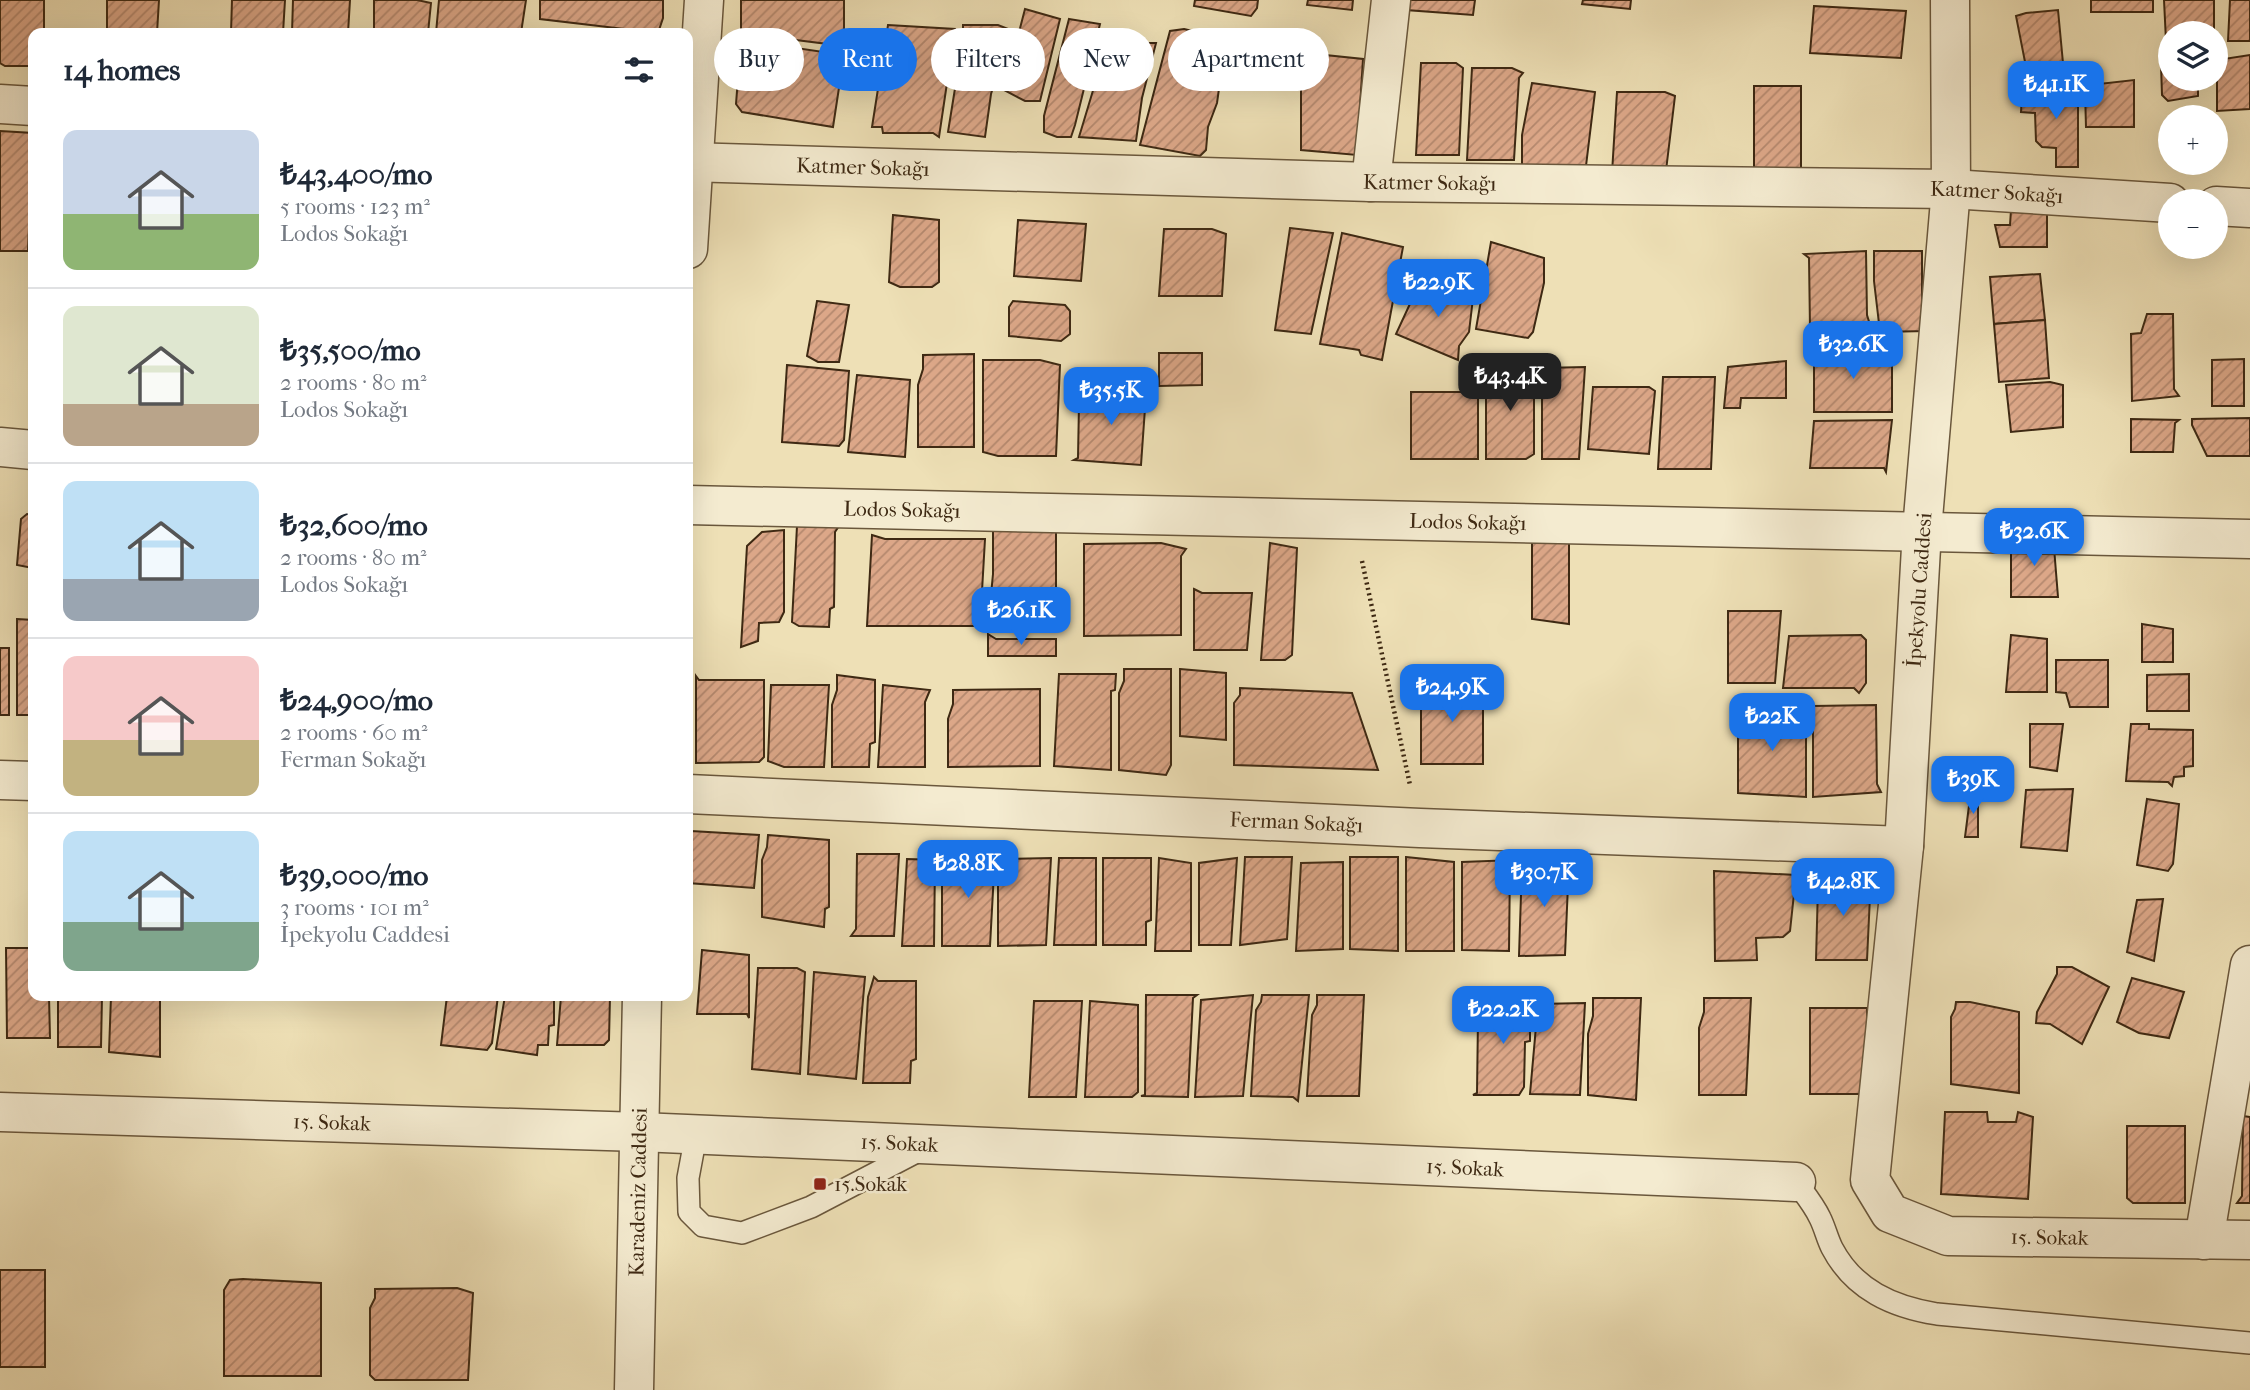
<!DOCTYPE html>
<meta charset="utf-8">
<style>
body{margin:0;font-family:"IM FELL French Canon",serif;background:#f6f6f7;color:#1f2937;height:100vh;display:flex;flex-direction:column;font-size:26px;white-space:nowrap}
*{box-sizing:border-box;margin:0}
p{font-size:23px;color:#747a83}
.icon{flex:none;width:38px;height:38px;fill:none;stroke:currentColor;stroke-width:2;stroke-linecap:round;stroke-linejoin:round}
.map{position:relative;flex:1;overflow:hidden}
.side{position:absolute;left:28px;top:28px;width:665px;height:973px;display:flex;flex-direction:column;background:#fff;border-radius:14px;box-shadow:0 7px 28px #0002}
.side>*{flex:none}
.top-card{position:absolute;left:714px;top:28px;width:665px;height:63px;display:flex;gap:14px}
.controls{position:absolute;left:2158px;top:21px;display:grid;gap:14px}
.controls a{display:grid;place-items:center;width:70px;height:70px;border-radius:50%;background:#fff;box-shadow:0 7px 28px #0002;font-size:35px}
.price{position:absolute;translate:-50% -60px;padding:0 16px;border-radius:14px;background:#1a73e8;color:#fff;font-size:23px;line-height:46px;filter:drop-shadow(0 2px 4px #0008)}
.price::after{content:'';position:absolute;left:50%;top:42px;width:21px;height:16px;margin-left:-10px;background:inherit;clip-path:polygon(0 0,100% 0,50% 100%)}
.price.current{background:#222;color:#fff}
ul{padding:0;list-style:none}
li{display:flex;align-items:center;gap:21px;height:175px;padding:0 35px}
li+li{border-top:2px solid #e0e1e3}
li span{display:grid;place-items:center;flex:none;width:196px;height:140px;border-radius:14px;color:#555}
li>.icon{margin-inline-start:auto}
span .icon{width:84px;height:84px;fill:#fffc;stroke-width:1}
li b{font-size:30px}
h2{display:flex;justify-content:space-between;align-items:center;height:84px;padding:0 35px;font-size:30px}
.pill{padding:0 24px;border-radius:32px;background:#fff;box-shadow:0 7px 28px #0002;font-size:24px;line-height:63px}
.pill.current{background:#1a73e8;color:#fff}
.map>svg:first-child{display:block}
</style>
<div class="map">
<svg width="2250" height="1390" viewBox="0 0 2250 1390">
<defs>
<pattern id="building-hatch" width="6" height="6" patternUnits="userSpaceOnUse" patternTransform="scale(1.75)"><rect width="6" height="6" fill="#dca788"/><path d="M-1 1l2-2M0 6l6-6M5 7l2-2" fill="none" stroke="#b4886e"/></pattern>
</defs>
<rect width="100%" height="100%" fill="#eee0b6"/>
<filter id="stains"><feTurbulence type="fractalNoise" baseFrequency=".00286" numOctaves="4"/><feColorMatrix values="0 0 0 0 .2 0 0 0 0 .09 0 0 0 0 .02 0 0 0 .5 -.17"/></filter>
<radialGradient id="worn" r=".72"><stop offset=".6" stop-color="#630" stop-opacity="0"/><stop offset="1" stop-color="#630" stop-opacity=".3"/></radialGradient>
<g fill="url(#building-hatch)" stroke="#3e2913" stroke-width="2">
<polygon points="0,0 44,0 44,33 33,33 33,66 5,66 0,63"/>
<polygon points="107,0 159,0 157,33 107,33"/>
<polygon points="232,0 285,0 283,33 231,33"/>
<polygon points="293,0 350,0 348,33 292,33"/>
<polygon points="374,0 417,0 431,3 428,33 374,33"/>
<polygon points="439,0 526,0 521,33 436,33"/>
<polygon points="540,0 663,0 663,18 658,33 540,19"/>
<polygon points="741,0 844,0 844,46 741,33"/>
<polygon points="1195,0 1258,0 1257,8 1251,16 1194,6"/>
<polygon points="1308,0 1353,0 1352,10 1307,5"/>
<polygon points="1408,0 1475,0 1473,15 1406,10"/>
<polygon points="1583,0 1631,0 1630,9 1582,4"/>
<rect x="2091" y="0" width="62" height="12"/>
<polygon points="2164,0 2214,0 2214,33 2170,33 2170,41 2166,41"/>
<polygon points="2230,0 2250,0 2250,41 2228,41"/>
<polygon points="1814,6 1906,11 1901,58 1810,53"/>
<polygon points="1025,9 1060,19 1040,101 1025,101 1004,90"/>
<polygon points="2058,10 2063,63 2026,67 2016,16 2026,13"/>
<polygon points="1069,19 1100,24 1075,125 1071,137 1057,137 1044,132 1044,116"/>
<polygon points="888,25 955,29 939,137 933,133 883,133 882,127 872,127"/>
<polygon points="963,25 998,25 1011,30 991,94 985,137 948,132 963,39"/>
<polygon points="1184,29 1226,39 1217,103 1208,127 1206,150 1200,156 1140,145 1170,31"/>
<polygon points="1110,34 1134,43 1156,43 1142,98 1136,141 1079,137"/>
<polygon points="741,40 844,55 833,127 742,112 736,104"/>
<polygon points="1306,53 1363,59 1357,155 1301,150 1301,89 1306,70"/>
<polygon points="2250,55 2250,109 2217,111 2217,60"/>
<polygon points="1421,63 1456,63 1463,68 1459,155 1416,155"/>
<polygon points="2161,65 2170,65 2170,79 2198,79 2198,96 2168,101 2162,95"/>
<polygon points="1472,68 1512,68 1523,73 1519,78 1514,160 1467,160"/>
<polygon points="2134,80 2134,127 2086,127 2085,90 2081,86"/>
<polygon points="1532,83 1595,92 1585,174 1522,169 1522,135"/>
<rect x="1754" y="86" width="47" height="87"/>
<polygon points="2071,86 2078,90 2078,167 2056,167 2056,148 2042,147 2036,141 2035,113 2021,112 2022,96 2046,87"/>
<polygon points="1617,92 1665,92 1675,96 1665,179 1612,173"/>
<polygon points="0,131 33,133 28,251 0,251"/>
<polygon points="2011,210 2047,210 2047,247 2000,247 1995,225 2010,225"/>
<polygon points="893,215 939,220 939,282 932,287 900,287 889,282"/>
<polygon points="1018,220 1086,224 1081,281 1014,276"/>
<polygon points="1290,228 1333,233 1311,334 1275,330"/>
<polygon points="1164,229 1212,229 1226,234 1222,296 1159,296"/>
<polygon points="1342,233 1403,247 1382,360 1361,355 1359,350 1320,344"/>
<polygon points="1491,242 1544,258 1544,283 1533,332 1528,338 1476,329"/>
<polygon points="1866,251 1867,315 1871,328 1810,328 1809,258 1804,254"/>
<polygon points="1874,251 1922,251 1922,330 1927,331 1880,332 1874,281"/>
<polygon points="2040,274 2045,320 1994,324 1990,277"/>
<polygon points="1421,280 1473,298 1469,332 1459,346 1458,360 1396,334"/>
<polygon points="817,301 849,305 839,362 818,362 807,356"/>
<polygon points="1013,301 1065,305 1070,311 1070,334 1061,341 1009,336 1009,307"/>
<polygon points="33,314 33,381 31,381 31,318"/>
<polygon points="2147,314 2173,314 2174,389 2179,396 2132,401 2131,334 2141,333"/>
<polygon points="2045,320 2049,378 1999,382 1994,324"/>
<polygon points="1892,350 1892,412 1814,412 1814,351"/>
<polygon points="1159,353 1202,353 1202,385 1159,386"/>
<polygon points="974,354 974,447 918,447 918,385 923,369 923,355"/>
<polygon points="2244,359 2244,406 2212,406 2212,360"/>
<polygon points="983,360 1040,360 1060,365 1056,456 998,456 983,452"/>
<polygon points="1786,361 1786,398 1741,398 1740,408 1724,408 1728,367"/>
<polygon points="787,365 849,371 844,440 839,446 782,442"/>
<polygon points="1585,367 1579,459 1542,459 1542,368"/>
<polygon points="1486,368 1534,368 1534,454 1526,459 1486,459"/>
<polygon points="857,375 910,380 905,457 848,452"/>
<polygon points="1663,377 1715,377 1711,469 1658,469"/>
<polygon points="2050,382 2063,385 2063,427 2011,432 2006,385"/>
<polygon points="1593,387 1649,387 1655,391 1649,454 1588,449"/>
<polygon points="1084,389 1146,394 1141,465 1074,460 1078,458 1079,404 1084,396"/>
<rect x="1411" y="392" width="67" height="67"/>
<polygon points="2250,418 2250,456 2207,456 2192,425 2192,419"/>
<polygon points="2131,419 2179,420 2175,423 2173,452 2131,452"/>
<polygon points="1892,420 1886,472 1884,468 1810,468 1814,421"/>
<polygon points="27,514 33,515 33,568 17,565 21,519"/>
<polygon points="797,526 839,526 835,532 834,607 830,609 829,627 799,626 792,622"/>
<polygon points="993,529 1056,529 1056,631 998,631 988,626 993,574"/>
<polygon points="784,530 784,612 779,622 759,623 758,641 741,647 747,546 762,532"/>
<polygon points="872,535 885,539 985,539 980,626 867,626"/>
<polygon points="2053,535 2058,597 2011,597 2011,540"/>
<polygon points="1532,537 1569,542 1569,624 1532,619"/>
<polygon points="1161,543 1186,549 1181,556 1181,635 1084,636 1084,544"/>
<polygon points="1270,543 1297,548 1292,655 1285,660 1261,660"/>
<polygon points="1194,589 1202,593 1252,593 1247,650 1194,650"/>
<polygon points="1728,611 1781,611 1775,683 1728,683"/>
<polygon points="17,619 33,620 33,715 17,715"/>
<polygon points="2142,624 2173,629 2173,662 2142,662"/>
<polygon points="988,634 996,639 1056,639 1056,656 988,656"/>
<polygon points="1861,635 1866,640 1866,683 1859,693 1854,688 1783,688 1789,636"/>
<polygon points="2011,635 2047,639 2047,692 2006,692"/>
<rect x="0" y="648" width="9" height="67"/>
<polygon points="2056,660 2108,660 2108,707 2070,707 2066,693 2056,692"/>
<polygon points="1124,669 1171,669 1171,765 1166,775 1119,770 1119,693 1124,681"/>
<polygon points="1180,669 1226,673 1226,740 1180,736"/>
<polygon points="1059,674 1116,674 1115,690 1111,691 1111,770 1054,766"/>
<polygon points="2189,674 2189,711 2147,711 2147,675"/>
<polygon points="837,675 875,680 875,742 870,744 869,767 832,767 832,705 837,690"/>
<polygon points="696,676 699,680 764,680 764,757 759,762 696,763"/>
<rect x="1421" y="683" width="62" height="81"/>
<polygon points="771,685 829,685 824,767 784,767 768,761"/>
<polygon points="883,685 930,690 925,702 925,767 878,767"/>
<polygon points="1240,688 1352,693 1378,770 1234,765 1234,703 1240,695"/>
<polygon points="1040,689 1040,766 948,767 948,719 953,704 953,690"/>
<polygon points="1876,705 1877,784 1881,792 1813,797 1813,706"/>
<polygon points="1738,710 1790,710 1806,716 1806,797 1738,793"/>
<polygon points="2030,724 2063,724 2057,771 2030,767"/>
<polygon points="2131,724 2149,724 2149,729 2193,730 2193,766 2184,767 2184,776 2174,777 2172,786 2168,782 2126,781"/>
<polygon points="2073,789 2067,851 2021,847 2026,790"/>
<polygon points="1971,790 1978,790 1978,837 1965,837"/>
<polygon points="2147,799 2179,804 2173,864 2168,871 2137,865"/>
<polygon points="691,831 759,835 754,888 688,883"/>
<polygon points="768,835 829,840 829,907 825,909 824,927 762,917 762,860 767,847"/>
<polygon points="857,854 899,854 894,936 851,936 856,929"/>
<polygon points="948,854 995,854 990,946 942,946 942,869 948,861"/>
<polygon points="1245,857 1292,857 1287,939 1240,945"/>
<polygon points="1350,857 1398,857 1398,951 1350,949"/>
<polygon points="1406,857 1454,862 1454,951 1406,951"/>
<polygon points="1051,858 1046,945 998,946 998,879 1003,868 1004,859"/>
<polygon points="1059,858 1096,858 1096,945 1054,945"/>
<polygon points="1103,858 1151,858 1151,920 1146,922 1146,945 1103,945"/>
<polygon points="1159,858 1191,863 1191,951 1155,951"/>
<polygon points="1237,858 1231,945 1199,945 1199,863"/>
<polygon points="907,859 939,860 935,861 934,946 902,946"/>
<polygon points="1514,860 1510,864 1509,951 1462,950 1462,862"/>
<polygon points="1569,861 1565,955 1519,956 1522,864"/>
<polygon points="1343,862 1343,949 1296,951 1301,863"/>
<polygon points="1714,871 1796,875 1790,931 1783,937 1756,938 1757,960 1715,961"/>
<polygon points="1824,875 1871,875 1867,960 1816,960 1818,886 1824,881"/>
<polygon points="2163,899 2154,961 2127,952 2137,900"/>
<polygon points="6,948 33,948 33,996 49,996 50,1038 7,1038"/>
<polygon points="702,950 749,955 749,1018 747,1014 697,1014"/>
<polygon points="2057,967 2072,967 2109,987 2082,1044 2050,1024 2036,1023 2037,1012 2057,974"/>
<polygon points="758,968 797,968 805,972 800,1074 752,1069"/>
<polygon points="814,972 865,977 856,1079 808,1074"/>
<polygon points="874,977 878,981 916,981 916,1059 911,1061 910,1083 863,1083 868,997"/>
<polygon points="2132,978 2184,992 2169,1038 2139,1033 2117,1022"/>
<polygon points="1146,995 1197,995 1193,998 1188,1097 1141,1096 1145,1095"/>
<polygon points="1253,995 1243,1096 1195,1097 1201,1000"/>
<polygon points="1262,995 1309,995 1298,1101 1293,1097 1251,1096 1256,1010 1261,1002"/>
<polygon points="1317,995 1364,995 1359,1096 1307,1096 1312,1015 1317,1005"/>
<polygon points="58,996 102,996 101,1047 58,1047"/>
<polygon points="111,996 160,996 160,1057 109,1052"/>
<polygon points="447,996 498,996 492,1043 487,1050 441,1045"/>
<polygon points="505,996 554,996 554,1025 549,1026 548,1045 538,1045 537,1055 496,1049"/>
<polygon points="561,996 610,996 609,1040 604,1045 557,1045"/>
<polygon points="1483,998 1530,998 1530,1041 1525,1042 1524,1087 1519,1095 1473,1095 1477,1093 1478,1018 1483,1008"/>
<polygon points="1593,998 1641,998 1636,1100 1588,1095 1588,1034 1593,1016"/>
<polygon points="1704,998 1751,998 1746,1095 1699,1095 1699,1028 1704,1012"/>
<polygon points="1034,1001 1082,1001 1076,1097 1029,1097"/>
<polygon points="1090,1001 1138,1005 1138,1092 1132,1097 1085,1097"/>
<polygon points="1956,1002 1970,1002 2019,1012 2019,1093 1951,1084 1951,1017 1955,1009"/>
<polygon points="1585,1003 1580,1095 1530,1094 1538,1004"/>
<polygon points="1810,1008 1872,1008 1867,1009 1867,1094 1810,1094"/>
<polygon points="1945,1112 1987,1112 1988,1122 2016,1122 2018,1112 2033,1117 2028,1199 1941,1194"/>
<polygon points="2243,1116 2250,1117 2250,1203 2237,1203 2242,1196"/>
<polygon points="2127,1126 2185,1126 2185,1203 2133,1203 2127,1198"/>
<rect x="0" y="1270" width="45" height="97"/>
<polygon points="243,1279 321,1283 321,1376 224,1376 224,1290 230,1280"/>
<polygon points="457,1288 473,1293 468,1380 375,1380 370,1375 370,1308 375,1298 375,1289"/>
</g>
<g fill="none" stroke-linecap="round" stroke-linejoin="round">
<g stroke="#6a573c" stroke-width="24">
<g id="lane">
<polyline points="696,1135 688,1178 689,1212 703,1226 742,1233 811,1207 920,1150"/>
<path d="M1796 1182C1804 1193 1814 1205 1820 1218 1825 1228 1827 1238 1832 1248 1854 1290 1893 1307 1937 1314L2250 1343"/>
</g>
</g>
<g stroke="#6a573c" stroke-width="41">
<g id="street">
<path id="s1" d="M1950 0 1951 189 1922 530 1904 846 1870 1180 1890 1213 1948 1236 2250 1240"/>
<polyline points="0,104 33,106"/>
<path id="s2" d="M688 162 1371 182 1951 189 2170 203"/>
<polyline points="1371,182 1391,0"/>
<polyline points="2216,206 2250,208"/>
<polyline points="688,249 704,0"/>
<polyline points="0,447 33,450"/>
<path id="s3" d="M688 505 2250 539"/>
<polyline points="0,780 33,781"/>
<path id="s4" d="M688 794 1420 828 1904 846"/>
<path id="s5" d="M0 1112 640 1132 1796 1182"/>
<polyline points="2204,1240 2250,965"/>
<path id="s6" d="M634 1390 642 996"/>
</g>
</g>
<polyline stroke="#3e2913" stroke-width="4.5" stroke-dasharray="2 3.5" stroke-linecap="butt" points="1362,561 1410,785"/>
<use href="#lane" stroke="#f4ebd0" stroke-width="21"/>
<use href="#street" stroke="#f4ebd0" stroke-width="38"/>
</g>
<rect fill="#8f2418" stroke="#f4ebd0" stroke-width="2.5" x="813" y="1177" width="14" height="14" rx="3.5"/>
<g text-anchor="middle" stroke-width="5" stroke-linejoin="round" paint-order="stroke">
<g font-size="21" fill="#3e2913" stroke="#f4ebd0">
<text dy="7" stroke="none"><textPath href="#s2" startOffset="175">Katmer Sokağı</textPath></text>
<text dy="7" stroke="none"><textPath href="#s2" startOffset="742">Katmer Sokağı</textPath></text>
<text dy="7" stroke="none"><textPath href="#s2" startOffset="1309">Katmer Sokağı</textPath></text>
<text dy="7" stroke="none"><textPath href="#s3" startOffset="214">Lodos Sokağı</textPath></text>
<text dy="7" stroke="none"><textPath href="#s3" startOffset="780">Lodos Sokağı</textPath></text>
<text transform="translate(1919 590) rotate(-86)" y="7">İpekyolu Caddesi</text>
<text dy="7" stroke="none"><textPath href="#s4" startOffset="609">Ferman Sokağı</textPath></text>
<text dy="7" stroke="none"><textPath href="#s5" startOffset="332">15. Sokak</textPath></text>
<text dy="7" stroke="none"><textPath href="#s5" startOffset="900">15. Sokak</textPath></text>
<text dy="7" stroke="none"><textPath href="#s5" startOffset="1466">15. Sokak</textPath></text>
<text dy="7" stroke="none"><textPath href="#s6" startOffset="198">Karadeniz Caddesi</textPath></text>
<text dy="7" stroke="none"><textPath href="#s1" startOffset="1386">15. Sokak</textPath></text>
</g>
<g font-size="21" fill="#3e2913" stroke="#f4ebd0" text-anchor="start">
<text x="834" y="1191">15.Sokak</text>
</g>
</g>
<rect width="100%" height="100%" filter="url(#stains)"/>
<rect width="100%" height="100%" fill="url(#worn)"/>
</svg>
<div class="controls">
<a><svg class="icon" aria-label="layers" viewBox="0 0 24 24"><path d="M12 4l9 5-9 5-9-5zM3 14l9 5 9-5"/></svg></a>
<a>+</a>
<a>−</a>
</div>
<b class="price" style="left:2056px;top:121px">₺41.1K</b>
<b class="price" style="left:1438px;top:319px">₺22.9K</b>
<b class="price" style="left:1853px;top:381px">₺32.6K</b>
<b class="price current" style="left:1510px;top:413px">₺43.4K</b>
<b class="price" style="left:1111px;top:427px">₺35.5K</b>
<b class="price" style="left:2034px;top:568px">₺32.6K</b>
<b class="price" style="left:1021px;top:647px">₺26.1K</b>
<b class="price" style="left:1452px;top:724px">₺24.9K</b>
<b class="price" style="left:1772px;top:753px">₺22K</b>
<b class="price" style="left:1973px;top:816px">₺39K</b>
<b class="price" style="left:968px;top:900px">₺28.8K</b>
<b class="price" style="left:1544px;top:909px">₺30.7K</b>
<b class="price" style="left:1843px;top:918px">₺42.8K</b>
<b class="price" style="left:1503px;top:1046px">₺22.2K</b>
<div class="top-card">
<a class="pill">Buy</a>
<a class="pill current">Rent</a>
<a class="pill">Filters</a>
<a class="pill">New</a>
<a class="pill">Apartment</a>
</div>
<section class="side">
<h2>14 homes<svg class="icon" aria-label="filters" viewBox="0 0 24 24"><path d="M4 7h16M4 17h16"/><circle cx="9" cy="7" r="2"/><circle cx="15" cy="17" r="2"/></svg></h2>
<ul>
<li><span style="background:linear-gradient(#c9d6e8 60%,#8fb573 0)"><svg class="icon" aria-label="home" viewBox="0 0 24 24"><path d="M3 11l9-7 9 7M6 9v11h12V9"/></svg></span><div><b>₺43,400/mo</b><p>5 rooms · 123 m²</p><p>Lodos Sokağı</p></div></li>
<li><span style="background:linear-gradient(#dfe7d0 70%,#b9a48a 0)"><svg class="icon" aria-label="home" viewBox="0 0 24 24"><path d="M3 11l9-7 9 7M6 9v11h12V9"/></svg></span><div><b>₺35,500/mo</b><p>2 rooms · 80 m²</p><p>Lodos Sokağı</p></div></li>
<li><span style="background:linear-gradient(#bfe0f5 70%,#9aa5b1 0)"><svg class="icon" aria-label="home" viewBox="0 0 24 24"><path d="M3 11l9-7 9 7M6 9v11h12V9"/></svg></span><div><b>₺32,600/mo</b><p>2 rooms · 80 m²</p><p>Lodos Sokağı</p></div></li>
<li><span style="background:linear-gradient(#f6c9c9 60%,#c2b280 0)"><svg class="icon" aria-label="home" viewBox="0 0 24 24"><path d="M3 11l9-7 9 7M6 9v11h12V9"/></svg></span><div><b>₺24,900/mo</b><p>2 rooms · 60 m²</p><p>Ferman Sokağı</p></div></li>
<li><span style="background:linear-gradient(#bfe0f5 65%,#7fa58c 0)"><svg class="icon" aria-label="home" viewBox="0 0 24 24"><path d="M3 11l9-7 9 7M6 9v11h12V9"/></svg></span><div><b>₺39,000/mo</b><p>3 rooms · 101 m²</p><p>İpekyolu Caddesi</p></div></li>
</ul>
</section>
</div>
